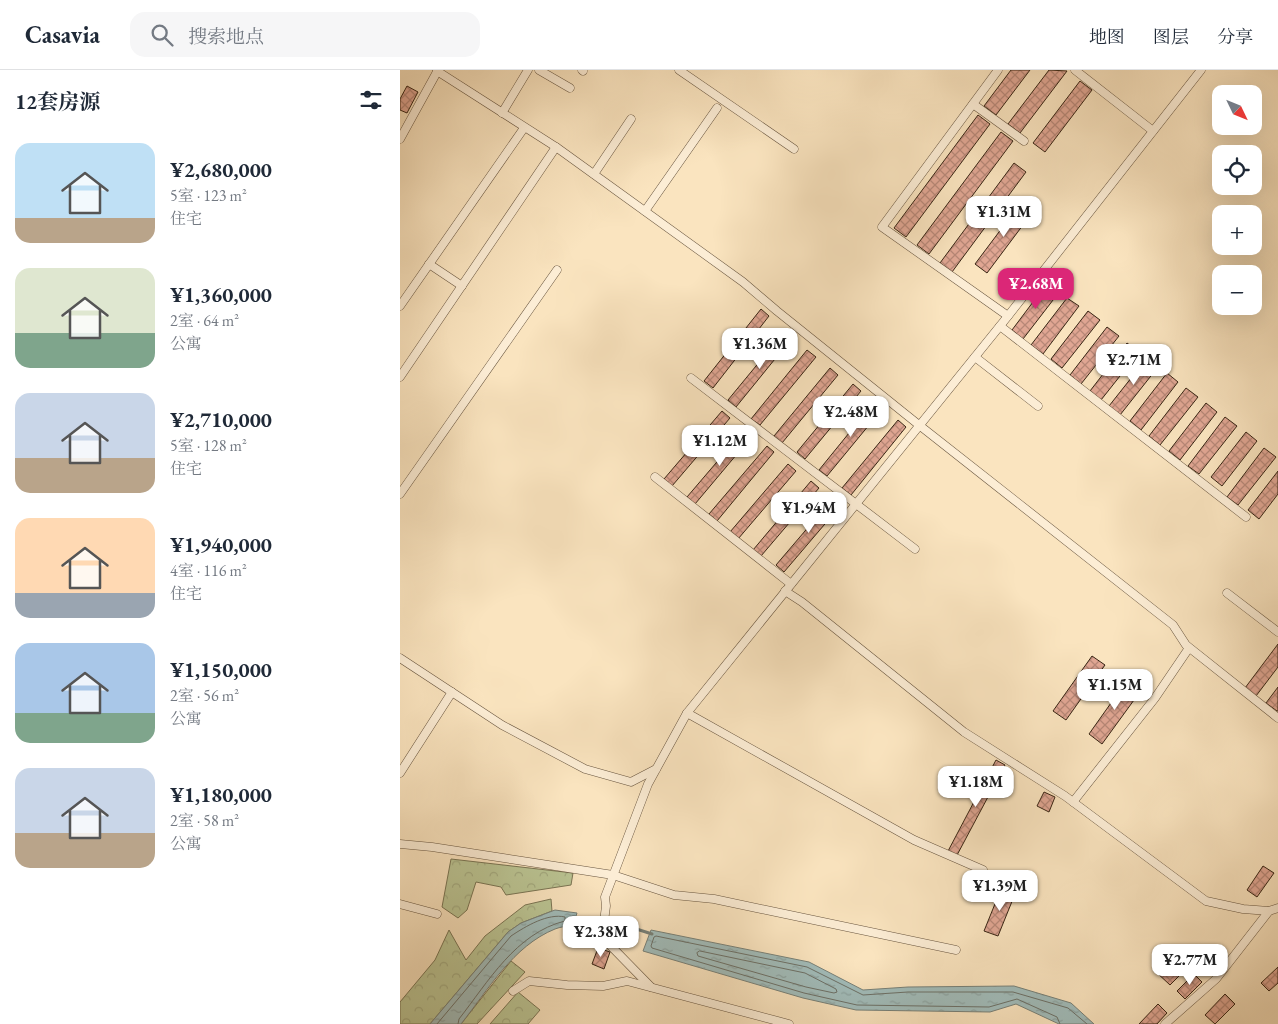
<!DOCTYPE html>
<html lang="zh">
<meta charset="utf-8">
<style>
body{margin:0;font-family:"EB Garamond","Noto Serif SC",serif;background:#f6f6f7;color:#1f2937;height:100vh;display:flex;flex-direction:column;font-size:19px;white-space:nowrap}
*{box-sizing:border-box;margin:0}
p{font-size:16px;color:#747a83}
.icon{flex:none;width:28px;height:28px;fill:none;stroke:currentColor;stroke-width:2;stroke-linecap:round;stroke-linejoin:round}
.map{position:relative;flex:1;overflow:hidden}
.details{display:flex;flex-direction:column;background:#fff;width:400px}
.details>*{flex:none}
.needle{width:32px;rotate:133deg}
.tools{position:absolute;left:812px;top:15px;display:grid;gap:10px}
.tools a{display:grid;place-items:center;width:50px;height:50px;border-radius:10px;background:#fff;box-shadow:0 5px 20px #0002;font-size:25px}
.price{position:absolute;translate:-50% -42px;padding:0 11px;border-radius:10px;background:#fff;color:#222;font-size:16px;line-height:32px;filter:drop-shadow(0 1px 2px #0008)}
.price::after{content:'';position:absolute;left:50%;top:30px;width:15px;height:11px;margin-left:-8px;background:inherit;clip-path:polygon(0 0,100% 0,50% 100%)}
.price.selected{background:#db2777;color:#fff}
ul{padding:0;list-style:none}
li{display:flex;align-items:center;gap:15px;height:125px;padding:0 15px}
li span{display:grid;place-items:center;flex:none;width:140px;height:100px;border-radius:15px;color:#555}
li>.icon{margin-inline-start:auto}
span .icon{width:60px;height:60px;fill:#fffc;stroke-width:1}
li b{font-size:21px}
h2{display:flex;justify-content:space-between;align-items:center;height:60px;padding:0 15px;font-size:21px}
header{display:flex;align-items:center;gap:30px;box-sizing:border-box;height:70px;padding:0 25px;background:#fff;border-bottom:1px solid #e0e1e3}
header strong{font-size:24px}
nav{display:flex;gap:28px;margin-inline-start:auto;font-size:18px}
.search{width:350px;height:45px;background:#f6f6f7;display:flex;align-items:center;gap:12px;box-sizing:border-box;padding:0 18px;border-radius:15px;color:#747a83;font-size:19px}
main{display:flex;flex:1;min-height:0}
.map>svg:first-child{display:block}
</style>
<header>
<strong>Casavia</strong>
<div class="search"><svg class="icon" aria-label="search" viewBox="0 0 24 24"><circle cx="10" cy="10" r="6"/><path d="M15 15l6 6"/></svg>搜索地点</div>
<nav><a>地图</a><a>图层</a><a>分享</a></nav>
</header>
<main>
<section class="details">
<h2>12套房源<svg class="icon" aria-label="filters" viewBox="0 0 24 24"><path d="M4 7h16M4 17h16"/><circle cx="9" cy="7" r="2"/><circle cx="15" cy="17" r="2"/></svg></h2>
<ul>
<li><span style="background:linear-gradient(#bfe0f5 75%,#b9a48a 0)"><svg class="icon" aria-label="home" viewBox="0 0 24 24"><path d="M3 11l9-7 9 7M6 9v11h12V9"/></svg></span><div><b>¥2,680,000</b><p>5室 · 123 m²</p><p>住宅</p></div></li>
<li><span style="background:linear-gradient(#dfe7d0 65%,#7fa58c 0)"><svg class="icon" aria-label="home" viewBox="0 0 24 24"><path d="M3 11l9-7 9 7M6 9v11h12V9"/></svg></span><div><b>¥1,360,000</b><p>2室 · 64 m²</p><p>公寓</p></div></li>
<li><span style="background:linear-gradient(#c9d6e8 65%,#b9a48a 0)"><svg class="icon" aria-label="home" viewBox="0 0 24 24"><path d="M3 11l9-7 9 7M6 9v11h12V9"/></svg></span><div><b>¥2,710,000</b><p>5室 · 128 m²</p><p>住宅</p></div></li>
<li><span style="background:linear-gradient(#ffd9b3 75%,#9aa5b1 0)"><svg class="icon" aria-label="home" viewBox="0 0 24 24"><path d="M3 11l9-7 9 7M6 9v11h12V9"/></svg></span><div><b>¥1,940,000</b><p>4室 · 116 m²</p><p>住宅</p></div></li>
<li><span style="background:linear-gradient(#a9c7e8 70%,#7fa58c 0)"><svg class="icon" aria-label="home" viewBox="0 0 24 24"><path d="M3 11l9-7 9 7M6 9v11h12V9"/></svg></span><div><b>¥1,150,000</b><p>2室 · 56 m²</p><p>公寓</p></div></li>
<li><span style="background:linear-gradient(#c9d6e8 65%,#b9a48a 0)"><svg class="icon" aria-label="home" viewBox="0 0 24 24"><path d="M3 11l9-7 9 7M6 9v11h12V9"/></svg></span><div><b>¥1,180,000</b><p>2室 · 58 m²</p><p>公寓</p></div></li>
</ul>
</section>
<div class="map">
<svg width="878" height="954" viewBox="0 0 878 954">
<defs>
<pattern id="park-crowns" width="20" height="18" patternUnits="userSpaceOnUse" patternTransform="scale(1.25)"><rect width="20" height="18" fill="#bbc594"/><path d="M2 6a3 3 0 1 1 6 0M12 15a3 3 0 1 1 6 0" fill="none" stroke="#a2a97f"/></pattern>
<pattern id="water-ripples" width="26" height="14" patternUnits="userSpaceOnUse" patternTransform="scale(1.25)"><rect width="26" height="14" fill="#a1bcba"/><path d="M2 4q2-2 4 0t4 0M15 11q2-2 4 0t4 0" fill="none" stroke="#8ba19f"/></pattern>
<pattern id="building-cross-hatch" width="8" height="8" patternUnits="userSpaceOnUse" patternTransform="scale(1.25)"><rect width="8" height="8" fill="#e0a693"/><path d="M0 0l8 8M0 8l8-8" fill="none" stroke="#b78777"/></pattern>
</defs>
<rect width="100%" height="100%" fill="#fae4bf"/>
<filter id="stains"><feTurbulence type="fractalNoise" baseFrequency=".004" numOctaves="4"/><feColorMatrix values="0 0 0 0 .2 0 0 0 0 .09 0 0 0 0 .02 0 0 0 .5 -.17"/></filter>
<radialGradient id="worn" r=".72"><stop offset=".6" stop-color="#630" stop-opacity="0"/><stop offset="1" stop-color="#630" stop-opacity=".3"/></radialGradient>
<g fill="url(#park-crowns)" stroke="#7a7554">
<polygon points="51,789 173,803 171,815 106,825 101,817 76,812 67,840 58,848 42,837"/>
<polygon points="151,829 152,841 121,853 108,862 30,954 0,954 0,932 35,890 49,860 66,890 85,866 125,835"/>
<polygon points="111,891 125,902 77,954 61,954"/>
<polygon points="118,922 140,940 128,954 90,954"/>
</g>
<g fill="url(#water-ripples)" stroke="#778078">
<path d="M155 840 177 843 173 855C167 856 160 857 155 859 113 876 88 920 61 954H30L108 862 121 853Z"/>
<polygon points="251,860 409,892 463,920 508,917 614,916 671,933 694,954 659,954 616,934 590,942 456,940 403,928 243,881"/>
</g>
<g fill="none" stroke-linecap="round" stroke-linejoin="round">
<g stroke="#6c7067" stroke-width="1">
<polygon points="300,881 405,903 436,919 437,922 434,923 406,917 298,886 297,883"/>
<path d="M37 954 111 866C126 856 148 843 165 847V851C116 863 88 912 59 949L58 954"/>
<polyline points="660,954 657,947 617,929 589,937 457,935 404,923 252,878 251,876 254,867 256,866 407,897 463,925 508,922 613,922 668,938 687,954"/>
</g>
<polyline stroke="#778078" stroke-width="3" points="173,847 224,855 252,864"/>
</g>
<g fill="url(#building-cross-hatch)" stroke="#382514">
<polygon points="611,0 630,0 596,45 584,36"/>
<polygon points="649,0 667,1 620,63 608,54"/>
<polygon points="680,11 692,20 645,82 633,73"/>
<polygon points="7,16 18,22 7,43 0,40 0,29"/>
<polygon points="578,45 590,54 506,167 494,158"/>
<polygon points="601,62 613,71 529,184 517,175"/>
<polygon points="614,93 626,102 552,202 540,193"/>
<polygon points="620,134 632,143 587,203 575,194"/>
<polygon points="648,212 660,221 623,269 612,260"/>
<polygon points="667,228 679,236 643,284 631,275"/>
<polygon points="361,239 369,246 313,318 304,311"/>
<polygon points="688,241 700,250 662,298 651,289"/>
<polygon points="707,257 719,266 681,314 670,305"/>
<polygon points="384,262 392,268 336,337 328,330"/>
<polygon points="727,273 739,282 701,330 690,321"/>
<polygon points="407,280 416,287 360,355 351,349"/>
<polygon points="747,288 758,297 720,345 709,336"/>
<polygon points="430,298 438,305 382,373 374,366"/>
<polygon points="767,303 778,312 741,360 730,351"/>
<polygon points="453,314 461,321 405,389 397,382"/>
<polygon points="786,318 798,327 760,375 749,366"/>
<polygon points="475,331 483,338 427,406 419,400"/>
<polygon points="806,333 817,342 780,390 769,381"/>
<polygon points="322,341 330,348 272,416 264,409"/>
<polygon points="825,347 837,356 799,404 788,396"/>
<polygon points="498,350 506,357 451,425 442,418"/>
<polygon points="345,359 353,365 295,434 287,427"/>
<polygon points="846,362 857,371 822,416 811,407"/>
<polygon points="367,376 374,382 317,451 309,444"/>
<polygon points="864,378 876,387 838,435 827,427"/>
<polygon points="388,394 396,401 338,469 330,462"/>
<polygon points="878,401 878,424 859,449 848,440"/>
<polygon points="411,411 419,418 361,486 353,480"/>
<polygon points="434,427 442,434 384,502 376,495"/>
<polygon points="878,574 878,597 856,626 845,618"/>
<polygon points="692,586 705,595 666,650 653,641"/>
<polygon points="728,609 742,619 702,674 689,664"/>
<polygon points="878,617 878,641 877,641 866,633"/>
<polygon points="596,690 605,695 556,787 547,783"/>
<polygon points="644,722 655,727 649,742 637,736"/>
<polygon points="863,796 874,803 857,827 847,820"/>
<polygon points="601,819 615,824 598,866 584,861"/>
<polygon points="198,878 210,882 204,899 192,894"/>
<polygon points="774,881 789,896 770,915 755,901"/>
<polygon points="878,897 878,913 869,921 861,913"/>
<polygon points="794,904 802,912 785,929 777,921"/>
<polygon points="825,924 835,934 815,954 805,945"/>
<polygon points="758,934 767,943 757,954 739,954"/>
</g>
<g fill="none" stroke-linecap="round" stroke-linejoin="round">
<g stroke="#68553f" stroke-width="9">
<g id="street">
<polyline points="139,0 170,18"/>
<polyline points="182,0 183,1"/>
<polyline points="279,0 394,79"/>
<polyline points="598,0 482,157 608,246"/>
<polyline points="675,0 753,61"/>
<polyline points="37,1 156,77 343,212 377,241 519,355 773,555 786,575 878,648"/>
<polyline points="573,34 624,71"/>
<polyline points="102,43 128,0"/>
<polyline points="0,69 38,0"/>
<polyline points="194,104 231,49"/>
<polyline points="245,141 317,38"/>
<polyline points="29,194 62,216"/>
<polyline points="0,236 124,58"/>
<polyline points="600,256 846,447"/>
<polyline points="575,287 638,336"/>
<polyline points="0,307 156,77"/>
<polyline points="291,308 515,479"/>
<polyline points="255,407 391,514"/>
<polyline points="0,424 157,200"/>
<polyline points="385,521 402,532 564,662 665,726 806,831 843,839 869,841 878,838"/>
<polyline points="827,523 878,562"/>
<polyline points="0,588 102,655 185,699 231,712 256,699"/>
<polyline points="287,643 514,770 583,800"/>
<polyline points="0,703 52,622"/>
<polyline points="673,732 755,628 789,578"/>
<polyline points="0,774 32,777 213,805 274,825 314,829 556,880"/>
<polyline points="0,834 37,844"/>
<polyline points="251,917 202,867 206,836 205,827 248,714 287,643 608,246 801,0"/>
<polyline points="113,921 129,911 167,915 203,916 227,911 389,954"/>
<polyline points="765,954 816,909 869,841"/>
</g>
</g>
<use href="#street" stroke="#fcedd5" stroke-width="8"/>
</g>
<rect width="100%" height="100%" filter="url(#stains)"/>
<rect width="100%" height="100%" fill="url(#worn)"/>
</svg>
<div class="tools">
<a><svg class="needle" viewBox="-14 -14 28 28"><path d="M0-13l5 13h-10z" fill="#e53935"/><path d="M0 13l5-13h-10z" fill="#747a83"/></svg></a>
<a><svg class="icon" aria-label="locate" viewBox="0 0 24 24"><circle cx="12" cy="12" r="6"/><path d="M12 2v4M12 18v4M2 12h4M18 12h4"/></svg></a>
<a>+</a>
<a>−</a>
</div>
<b class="price" style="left:604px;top:168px">¥1.31M</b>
<b class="price selected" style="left:636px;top:240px">¥2.68M</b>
<b class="price" style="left:360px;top:300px">¥1.36M</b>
<b class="price" style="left:734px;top:316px">¥2.71M</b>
<b class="price" style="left:451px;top:368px">¥2.48M</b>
<b class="price" style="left:320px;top:397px">¥1.12M</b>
<b class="price" style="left:409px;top:464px">¥1.94M</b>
<b class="price" style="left:715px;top:641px">¥1.15M</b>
<b class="price" style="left:576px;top:738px">¥1.18M</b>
<b class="price" style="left:600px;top:842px">¥1.39M</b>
<b class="price" style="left:201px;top:888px">¥2.38M</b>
<b class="price" style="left:790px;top:916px">¥2.77M</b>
</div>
</main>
